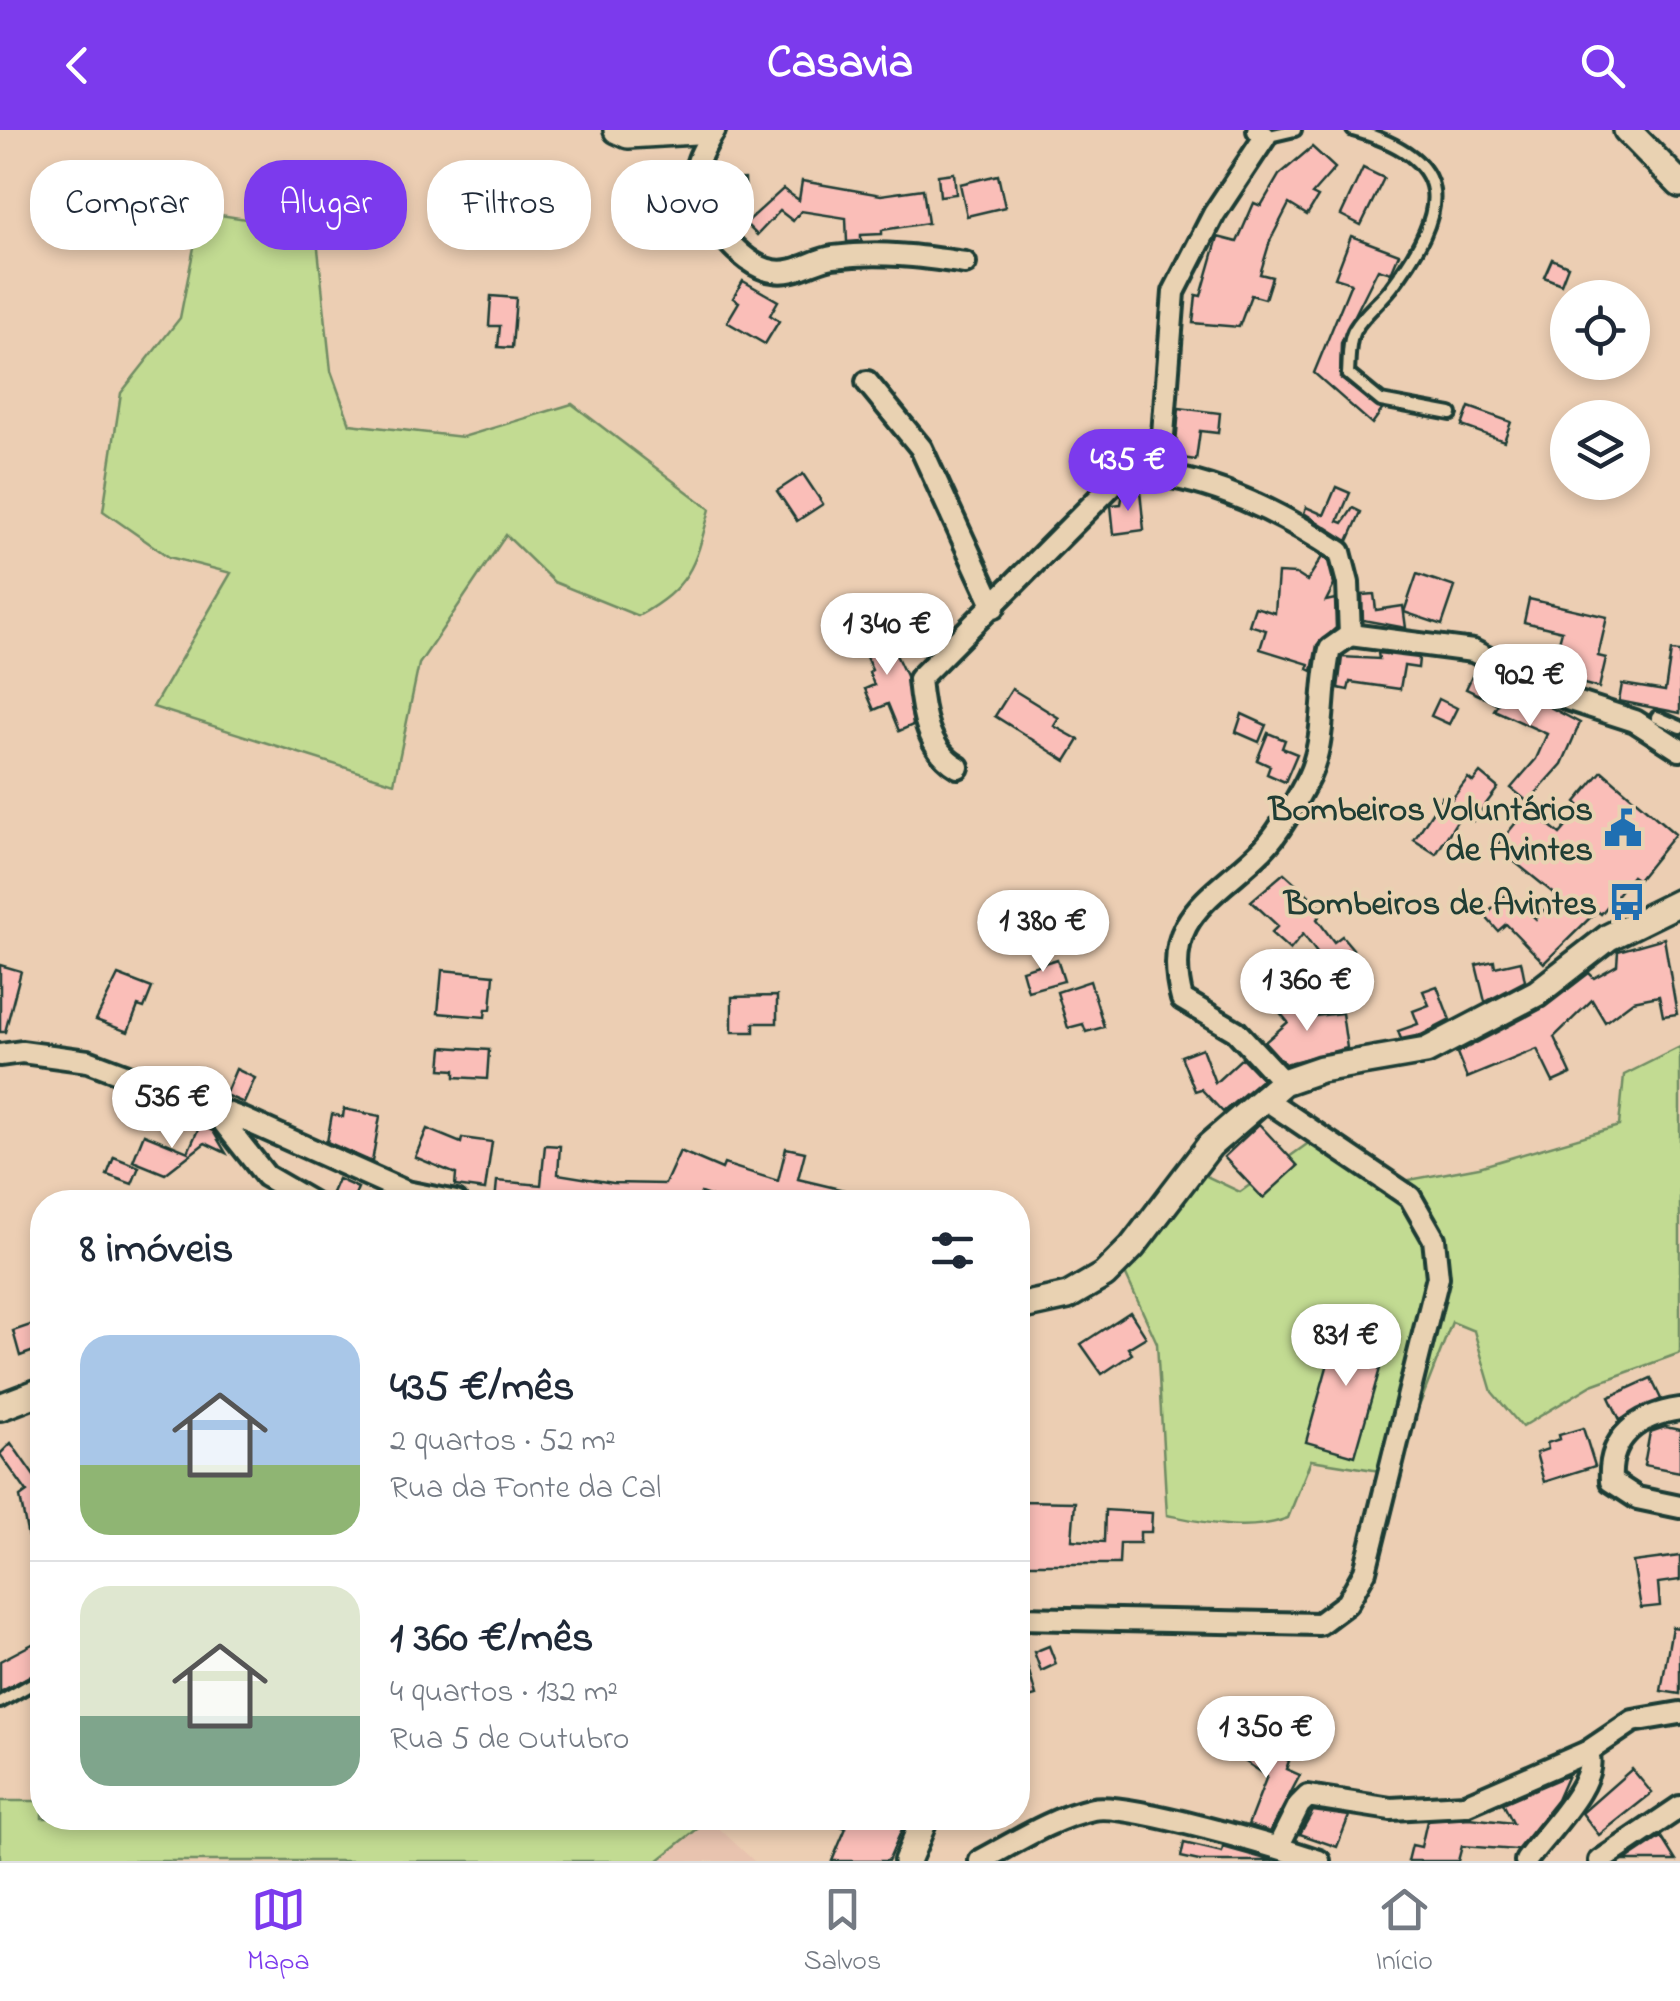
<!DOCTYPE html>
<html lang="pt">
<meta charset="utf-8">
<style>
body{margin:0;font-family:"Indie Flower",sans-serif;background:#f6f6f7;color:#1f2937;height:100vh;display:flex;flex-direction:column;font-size:38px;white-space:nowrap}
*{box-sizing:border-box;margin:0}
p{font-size:32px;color:#747a83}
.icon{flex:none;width:55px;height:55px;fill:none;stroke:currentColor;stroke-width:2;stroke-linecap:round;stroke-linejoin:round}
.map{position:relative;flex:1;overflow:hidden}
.sheet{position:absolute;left:30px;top:1060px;width:1000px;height:640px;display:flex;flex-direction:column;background:#fff;border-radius:40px;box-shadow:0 5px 15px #0003}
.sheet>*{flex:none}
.hud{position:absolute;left:30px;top:30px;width:1000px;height:90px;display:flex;gap:20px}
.fabs{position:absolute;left:1550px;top:150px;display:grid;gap:20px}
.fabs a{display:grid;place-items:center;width:100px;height:100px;border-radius:50%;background:#fff;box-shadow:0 5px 15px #0003;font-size:50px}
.price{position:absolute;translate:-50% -85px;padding:0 22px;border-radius:35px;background:#fff;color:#222;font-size:32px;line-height:65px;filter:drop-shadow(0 2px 5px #0008)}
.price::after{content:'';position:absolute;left:50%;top:60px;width:30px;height:22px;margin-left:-15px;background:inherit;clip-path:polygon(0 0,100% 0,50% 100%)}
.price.active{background:#7c3aed;color:#fff}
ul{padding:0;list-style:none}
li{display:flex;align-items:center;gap:30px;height:250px;padding:0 50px}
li+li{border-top:2px solid #e0e1e3}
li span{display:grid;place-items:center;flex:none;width:280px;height:200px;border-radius:30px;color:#555}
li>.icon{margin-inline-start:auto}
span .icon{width:120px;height:120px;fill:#fffc;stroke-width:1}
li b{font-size:42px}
h2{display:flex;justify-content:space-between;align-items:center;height:120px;padding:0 50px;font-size:42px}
.tag{padding:0 35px;border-radius:40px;background:#fff;box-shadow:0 5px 15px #0003;font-size:35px;line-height:90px}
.tag.active{background:#7c3aed;color:#fff}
header{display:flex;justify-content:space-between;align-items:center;height:130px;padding:0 50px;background:#7c3aed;color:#fff;font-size:45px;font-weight:800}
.tab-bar{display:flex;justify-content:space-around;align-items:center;height:140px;border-top:2px solid #e0e1e3;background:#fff;font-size:28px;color:#747a83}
.tab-bar a{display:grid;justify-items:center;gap:5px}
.tab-bar .active{color:#7c3aed}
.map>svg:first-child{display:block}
</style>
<header><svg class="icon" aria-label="back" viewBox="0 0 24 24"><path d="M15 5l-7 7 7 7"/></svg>Casavia<svg class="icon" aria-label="search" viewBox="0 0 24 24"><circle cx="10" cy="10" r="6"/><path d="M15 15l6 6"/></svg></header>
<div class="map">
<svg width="1680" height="1731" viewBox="0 0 1680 1731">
<rect width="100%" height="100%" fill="#ecceb3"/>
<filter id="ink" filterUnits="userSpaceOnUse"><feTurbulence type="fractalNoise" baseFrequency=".01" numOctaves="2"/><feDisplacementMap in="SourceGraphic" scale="20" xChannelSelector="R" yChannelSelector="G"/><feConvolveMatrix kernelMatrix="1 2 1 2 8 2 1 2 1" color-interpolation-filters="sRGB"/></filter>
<g filter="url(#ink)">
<polygon fill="#e8c3af" points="661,1688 708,1688 754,1731 619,1731"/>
<g fill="#c2db92" stroke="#708c63" stroke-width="2.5">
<path d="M201 82 316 100 331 241 350 294 463 307 572 274 710 379C695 436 691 456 638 486L554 452 506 405 419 534 394 653 153 577 231 443 169 427 103 381 121 263 180 188Z"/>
<path d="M1680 917V1223L1592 1255 1522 1297 1492 1262 1474 1201 1452 1192 1393 1343 1311 1330 1288 1388C1248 1403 1207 1393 1167 1385L1157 1213 1124 1141 1198 1042 1240 1062 1317 1007 1404 1051 1479 1037 1619 996 1624 945Z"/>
<polygon points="0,1671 42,1671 42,1688 711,1688 657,1731 0,1731"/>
</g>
<g fill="#fabeb8" stroke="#1f3d34" stroke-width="2.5">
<polygon points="1312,17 1335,38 1312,64 1318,67 1307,85 1289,74 1270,111 1260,144 1272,147 1265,169 1251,165 1239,197 1193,193 1196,165 1201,166 1218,107 1237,112 1254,73 1261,76 1279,45"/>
<polygon points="1363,38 1384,48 1361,95 1341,85"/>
<polygon points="954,43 956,64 940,66 938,45"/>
<polygon points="998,45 1005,77 967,86 960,54"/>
<polygon points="745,49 747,92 783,59 799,70 802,51 881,65 923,59 928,93 882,100 882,104 861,105 861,111 847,112 846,88 801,81 793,91 780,81 757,105 747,95 733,96 722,80 720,50"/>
<polygon points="1351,106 1399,124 1391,143 1378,139 1341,213 1340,248 1382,280 1372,294 1314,243 1351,153 1335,148"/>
<polygon points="1552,129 1568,136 1561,154 1544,147"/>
<polygon points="743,151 778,171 770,185 779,191 765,214 727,192 739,172 733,168"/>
<polygon points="491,166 516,168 512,218 498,217 500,196 489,196"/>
<polygon points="1469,277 1511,292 1504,311 1462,296"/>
<polygon points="1179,278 1220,283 1218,303 1200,301 1196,330 1175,327"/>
<polygon points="803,344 823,374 797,391 777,361"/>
<polygon points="1336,357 1350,363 1338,391 1343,393 1353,378 1361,382 1348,411 1304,383 1306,377 1324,385"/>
<polygon points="1140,361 1144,400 1114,404 1111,375 1121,374 1123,363"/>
<polygon points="1322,427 1328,431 1334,455 1326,471 1335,469 1336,498 1317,515 1312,541 1308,539 1309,534 1260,519 1266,500 1249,495 1255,477 1275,483 1278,443 1296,444 1307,451"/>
<polygon points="1417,444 1455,457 1442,495 1404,482"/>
<polygon points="1374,464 1376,480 1403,476 1406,498 1363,490 1362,465"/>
<polygon points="1529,469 1607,487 1598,526 1606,528 1599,558 1550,545 1562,501 1524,492"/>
<polygon points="883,497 906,546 913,595 899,601 888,574 874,580 865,559 874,555 869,542 872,540 858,509"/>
<polygon points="1671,521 1680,522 1680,583 1619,571 1622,554 1665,561"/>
<polygon points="1378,523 1419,528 1418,538 1404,536 1400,559 1350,552 1348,560 1338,558 1342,527 1379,529"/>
<polygon points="1476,538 1580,593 1562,634 1528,672 1511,658 1536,629 1547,604 1494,580 1498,574 1466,559"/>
<polygon points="1012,559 1059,588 1054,596 1079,610 1066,631 995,586"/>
<polygon points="1439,569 1457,578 1449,594 1431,586"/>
<polygon points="1242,584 1266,595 1259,612 1236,602"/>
<polygon points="1268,603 1285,610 1282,618 1297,624 1285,652 1267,644 1270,636 1257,630"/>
<polygon points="1602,641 1675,704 1638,750 1632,746 1601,784 1597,781 1544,833 1506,794 1498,801 1485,786 1508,763 1536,789 1557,766 1496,717 1528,678 1560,704 1582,678 1576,672"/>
<polygon points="1480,643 1498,658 1473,691 1462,683 1436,724 1414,710 1442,667 1449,673 1468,648 1473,652"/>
<polygon points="1284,743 1325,780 1317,789 1334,812 1342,806 1353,819 1328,838 1303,804 1290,820 1271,803 1278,796 1251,771"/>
<polygon points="1664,808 1677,884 1663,886 1659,866 1633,871 1605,892 1592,870 1554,907 1571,944 1553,952 1537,919 1467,948 1457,923 1545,877 1589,843 1594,848 1617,835 1618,821"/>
<polygon points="1057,829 1064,851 1028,861 1022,840"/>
<polygon points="1494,831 1495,837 1521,831 1525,851 1485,872 1476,835"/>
<polygon points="0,835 21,841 5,902 0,902"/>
<polygon points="442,840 494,845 491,879 486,879 485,887 438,883"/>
<polygon points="118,845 152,858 144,878 138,876 128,902 96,890"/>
<polygon points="1090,851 1104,897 1086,902 1083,894 1068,898 1057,862"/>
<polygon points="1437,856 1450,890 1421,905 1401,909 1398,901 1418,894 1413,881 1429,875 1423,861"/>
<polygon points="777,866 777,893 754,893 754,902 732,902 732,867"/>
<polygon points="1289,867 1307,887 1342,883 1347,918 1285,934 1265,912 1288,892 1276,878"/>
<polygon points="443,917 489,920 487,949 455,947 455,940 441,939"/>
<polygon points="1202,918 1215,953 1242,928 1262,949 1223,982 1201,959 1195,961 1181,926"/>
<polygon points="236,939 255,948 244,973 225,965"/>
<polygon points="344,979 380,986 372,1032 327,1012 332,984 343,987"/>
<polygon points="1259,994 1298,1036 1263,1068 1224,1027"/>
<polygon points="200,995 213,1001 226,1023 205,1013 165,1044 133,1031 144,1004 188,1022"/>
<polygon points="427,999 461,1013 462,1008 492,1012 485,1060 455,1056 456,1044 415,1027"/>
<polygon points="545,1015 560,1016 558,1044 613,1053 665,1054 680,1021 722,1039 724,1034 778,1051 786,1018 805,1022 798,1049 873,1067 872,1072 726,1072 701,1063 697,1072 495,1072 497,1051 541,1055"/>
<polygon points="114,1027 139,1037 132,1054 107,1045"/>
<polygon points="338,1049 358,1058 352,1072 328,1072"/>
<polygon points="1130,1182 1146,1207 1128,1218 1132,1224 1102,1244 1081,1214"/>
<polygon points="1342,1183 1362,1189 1360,1199 1381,1210 1377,1226 1383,1228 1355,1326 1306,1312"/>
<polygon points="42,1191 42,1218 20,1226 13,1201"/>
<polygon points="1651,1248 1661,1269 1620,1290 1609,1267"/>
<polygon points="1665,1297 1680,1300 1680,1342 1644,1335 1650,1302"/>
<polygon points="1583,1298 1595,1336 1544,1352 1536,1323 1548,1319 1547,1313 1560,1309 1559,1305"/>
<polygon points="11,1313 39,1353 42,1351 42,1404 28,1407 20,1367 27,1362 0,1324"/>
<polygon points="1018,1371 1075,1372 1072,1410 1104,1412 1105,1380 1152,1383 1151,1402 1140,1402 1140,1413 1120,1413 1119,1434 1018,1434"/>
<polygon points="1680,1426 1680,1450 1658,1453 1660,1476 1641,1478 1633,1432"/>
<polygon points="1672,1497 1680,1498 1680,1564 1661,1561"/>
<polygon points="42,1509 42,1539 0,1562 0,1531"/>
<polygon points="1049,1516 1056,1534 1041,1541 1034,1522"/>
<polygon points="1018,1517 1022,1517 1036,1566 1018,1571"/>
<polygon points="1236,1603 1289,1631 1286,1639 1300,1645 1270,1702 1248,1695 1267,1646 1226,1619"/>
<polygon points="1632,1639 1652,1663 1599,1705 1582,1683"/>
<polygon points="1568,1645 1557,1670 1517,1720 1462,1716 1458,1731 1408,1731 1412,1715 1421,1717 1427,1691 1470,1688 1513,1693 1503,1673"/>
<polygon points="1313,1681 1349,1686 1337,1717 1300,1704"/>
<polygon points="821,1688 880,1688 903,1697 888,1731 832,1731 846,1698"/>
<polygon points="1661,1707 1676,1731 1625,1731"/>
<polygon points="1184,1713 1222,1722 1223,1717 1273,1731 1199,1731 1181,1727"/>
</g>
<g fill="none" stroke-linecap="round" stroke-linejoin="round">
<g stroke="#1f3d34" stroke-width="18">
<g id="service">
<path d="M1353 0C1459 29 1448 82 1391 158 1380 172 1364 184 1355 199 1348 210 1349 231 1348 244L1381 271 1451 284"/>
<polyline points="1265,7 1295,0"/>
<polyline points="1657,587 1680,597"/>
<polyline points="0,1572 42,1548"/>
</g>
</g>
<g stroke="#1f3d34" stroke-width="28">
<g id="minor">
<path d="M714 0C707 14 693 33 696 51 700 83 740 136 773 141 795 145 813 130 833 127 879 121 920 126 965 133"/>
<polyline points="867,252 921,318 994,477"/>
<polyline points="1169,346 1161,331 1174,162 1214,84 1265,7 1258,0"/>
<polyline points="1350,505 1473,521 1570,570 1635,591 1680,620"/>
<path d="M958 637C928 620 922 582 919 549L1117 350C1134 348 1155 344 1171 347 1232 358 1289 388 1340 422L1348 453 1350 505"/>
<polyline points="0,925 22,922 88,931 243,989 406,1062 456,1072"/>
<path d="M1283 952 1236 901 1182 869C1160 786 1213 769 1263 719 1279 703 1294 675 1305 654 1328 613 1319 564 1330 519L1350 505"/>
<polyline points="213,979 266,1046 311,1072"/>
<path d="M1680 1279C1638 1285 1608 1307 1611 1351L1637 1368 1680 1377"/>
<polyline points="1018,1488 1319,1494 1347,1473 1365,1441 1438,1147 1434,1109 1410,1067 1262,967"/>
<polyline points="1278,1717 1299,1675 1308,1666 1391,1679 1465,1675 1587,1622 1633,1591 1680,1583"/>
<path d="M980 1731C1016 1712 1052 1688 1093 1679 1125 1672 1281 1718 1319 1731"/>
<path d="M1526 1731C1542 1707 1603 1649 1587 1622"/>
<polyline points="1600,1731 1680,1677"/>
</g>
</g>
<g stroke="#1f3d34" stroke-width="32">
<g id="tertiary">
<polyline points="617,0 628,5 712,0"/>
<polyline points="1627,0 1680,54"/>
<polyline points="1018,1177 1068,1166 1104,1145 1132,1117 1210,1015 1283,952 1321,939 1426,921 1537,863 1609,807 1680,772"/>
<polyline points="0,1277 42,1261"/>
<polyline points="907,1731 925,1688"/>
</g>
</g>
<use href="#service" stroke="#e9d2b2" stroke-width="10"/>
<use href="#minor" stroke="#e9d2b2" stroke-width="20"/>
<use href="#tertiary" stroke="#e9d2b2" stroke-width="25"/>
</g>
</g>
<defs>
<g id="civic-bare" transform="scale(3)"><path d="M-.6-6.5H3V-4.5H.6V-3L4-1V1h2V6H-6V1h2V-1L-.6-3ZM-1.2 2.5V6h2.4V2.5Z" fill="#1f6fb2" stroke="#e9d2b2" stroke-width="2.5" paint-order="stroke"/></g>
<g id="bus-bare" transform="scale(3)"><path d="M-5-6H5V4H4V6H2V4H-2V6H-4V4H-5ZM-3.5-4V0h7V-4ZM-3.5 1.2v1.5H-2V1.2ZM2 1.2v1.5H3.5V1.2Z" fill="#1f6fb2" stroke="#e9d2b2" stroke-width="2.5" paint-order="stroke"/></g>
</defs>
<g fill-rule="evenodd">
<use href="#civic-bare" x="1623" y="698"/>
<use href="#bus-bare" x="1627" y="772"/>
</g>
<g text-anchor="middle" stroke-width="8" stroke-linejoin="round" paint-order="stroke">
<g font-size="35" font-weight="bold" fill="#1f3d34" stroke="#e9d2b2" text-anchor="end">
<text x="1593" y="690">Bombeiros Voluntários<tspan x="1593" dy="40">de Avintes</tspan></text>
<text x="1597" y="784">Bombeiros de Avintes</text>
</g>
</g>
</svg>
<div class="fabs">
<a><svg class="icon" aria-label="locate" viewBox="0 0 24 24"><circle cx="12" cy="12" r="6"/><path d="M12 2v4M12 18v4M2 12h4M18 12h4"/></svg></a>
<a><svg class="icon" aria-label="layers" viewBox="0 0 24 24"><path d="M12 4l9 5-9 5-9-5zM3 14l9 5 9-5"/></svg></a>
</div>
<b class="price active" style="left:1128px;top:384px">435 €</b>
<b class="price" style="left:887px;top:548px">1 340 €</b>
<b class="price" style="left:1530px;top:599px">902 €</b>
<b class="price" style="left:1043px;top:845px">1 380 €</b>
<b class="price" style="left:1307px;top:904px">1 360 €</b>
<b class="price" style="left:172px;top:1021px">536 €</b>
<b class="price" style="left:1346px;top:1259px">831 €</b>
<b class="price" style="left:1266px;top:1651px">1 350 €</b>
<div class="hud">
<a class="tag">Comprar</a>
<a class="tag active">Alugar</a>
<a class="tag">Filtros</a>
<a class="tag">Novo</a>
</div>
<section class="sheet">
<h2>8 imóveis<svg class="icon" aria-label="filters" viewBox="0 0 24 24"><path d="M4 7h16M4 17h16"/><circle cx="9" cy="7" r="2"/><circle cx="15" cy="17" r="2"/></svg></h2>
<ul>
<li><span style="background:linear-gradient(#a9c7e8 65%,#8fb573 0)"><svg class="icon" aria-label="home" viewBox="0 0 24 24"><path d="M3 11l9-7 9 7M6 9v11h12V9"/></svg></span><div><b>435 €/mês</b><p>2 quartos · 52 m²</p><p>Rua da Fonte da Cal</p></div></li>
<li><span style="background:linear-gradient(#dfe7d0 65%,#7fa58c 0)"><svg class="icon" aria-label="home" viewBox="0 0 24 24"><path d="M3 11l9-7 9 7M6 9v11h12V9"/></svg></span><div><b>1 360 €/mês</b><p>4 quartos · 132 m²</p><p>Rua 5 de Outubro</p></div></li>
</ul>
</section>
</div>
<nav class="tab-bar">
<a class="active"><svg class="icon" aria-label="map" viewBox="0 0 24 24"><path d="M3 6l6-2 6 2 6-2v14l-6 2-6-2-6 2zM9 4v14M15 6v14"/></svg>Mapa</a>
<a><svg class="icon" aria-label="saved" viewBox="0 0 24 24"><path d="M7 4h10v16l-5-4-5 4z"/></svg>Salvos</a>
<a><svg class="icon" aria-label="home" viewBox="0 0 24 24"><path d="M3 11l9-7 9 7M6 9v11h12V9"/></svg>Início</a>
</nav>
